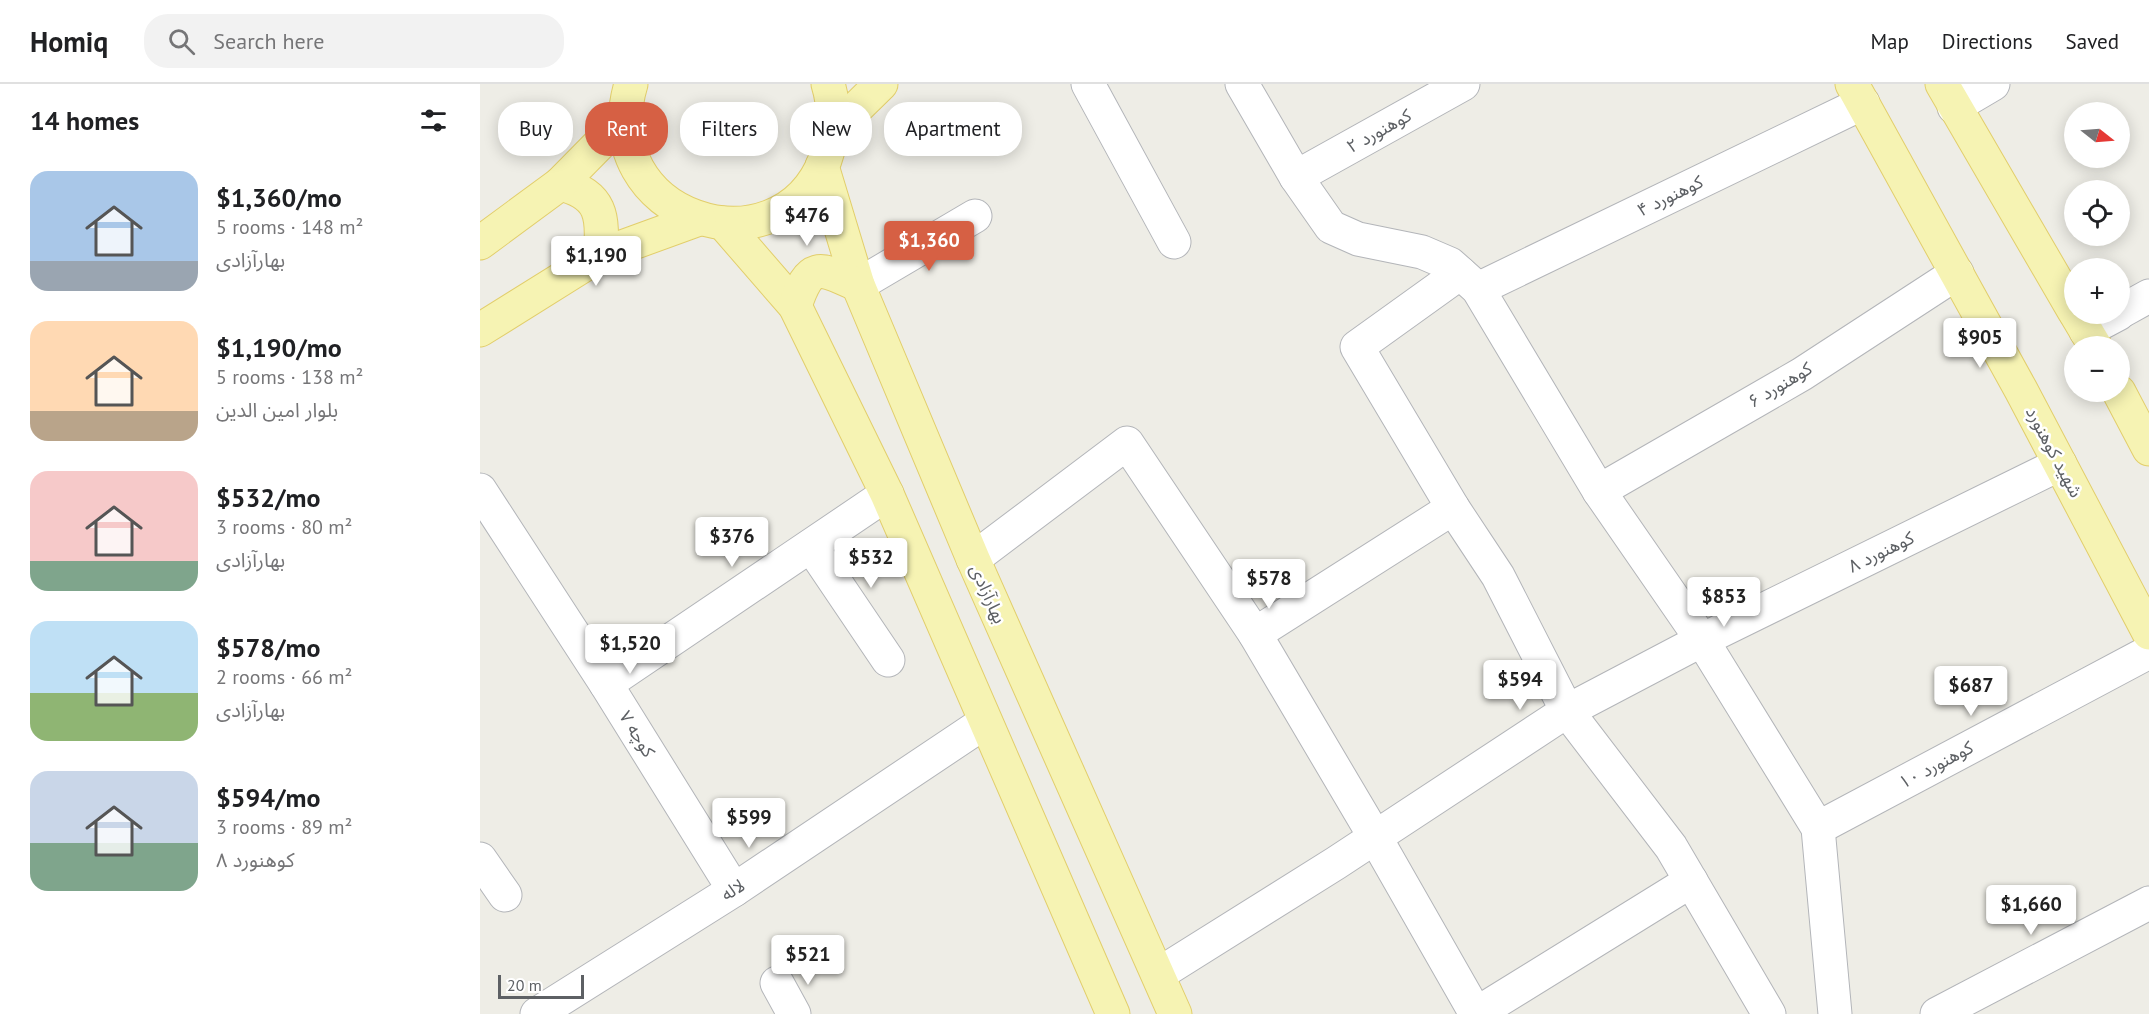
<!DOCTYPE html>
<meta charset="utf-8">
<style>
body{margin:0;font-family:"PT Sans","Noto Sans Arabic",sans-serif;background:#f2f2f2;color:#202124;height:100vh;display:flex;flex-direction:column;font-size:22px;white-space:nowrap}
*{box-sizing:border-box;margin:0}
p{font-size:20px;color:#757577}
.icon{flex:none;width:33px;height:33px;fill:none;stroke:currentColor;stroke-width:2;stroke-linecap:round;stroke-linejoin:round}
.map{position:relative;flex:1;overflow:hidden}
.side{display:flex;flex-direction:column;background:#fff;width:480px}
.side>*{flex:none}
.guide{position:absolute;left:18px;top:18px;width:570px;height:54px;display:flex;gap:12px}
.needle{width:39px;rotate:107deg}
.tools{position:absolute;left:1584px;top:18px;display:grid;gap:12px}
.tools a{display:grid;place-items:center;width:66px;height:66px;border-radius:50%;background:#fff;box-shadow:0 3px 15px #0003;font-size:30px}
.scale{position:absolute;left:18px;bottom:15px;width:86px;box-sizing:border-box;padding-left:6px;border:3px solid #5d6064;border-top:0;font-size:16px;line-height:21px;white-space:nowrap;color:#5d6064;-webkit-text-stroke:4px #fff;paint-order:stroke}
.price{position:absolute;translate:-50% -51px;padding:0 14px;border-radius:6px;background:#fff;color:#222;font-size:20px;line-height:39px;filter:drop-shadow(0 2px 3px #0008)}
.price::after{content:'';position:absolute;left:50%;top:36px;width:18px;height:14px;margin-left:-9px;background:inherit;clip-path:polygon(0 0,100% 0,50% 100%)}
.price.on{background:#d66044;color:#fff}
ul{padding:0;list-style:none}
li{display:flex;align-items:center;gap:18px;height:150px;padding:0 30px}
li span{display:grid;place-items:center;flex:none;width:168px;height:120px;border-radius:18px;color:#555}
li>.icon{margin-inline-start:auto}
span .icon{width:72px;height:72px;fill:#fffc;stroke-width:1}
li b{font-size:26px}
h2{display:flex;justify-content:space-between;align-items:center;height:72px;padding:0 30px;font-size:26px}
.chip{padding:0 21px;border-radius:24px;background:#fff;box-shadow:0 3px 15px #0003;font-size:21px;line-height:54px}
.chip.on{background:#d66044;color:#fff}
header{display:flex;align-items:center;gap:36px;box-sizing:border-box;height:84px;padding:0 30px;background:#fff;border-bottom:2px solid #e0e0e0}
header strong{font-size:28px}
nav{display:flex;gap:33px;margin-inline-start:auto;font-size:21px}
.search{width:420px;height:54px;background:#f2f2f2;display:flex;align-items:center;gap:15px;box-sizing:border-box;padding:0 21px;border-radius:24px;color:#757577;font-size:22px}
main{display:flex;flex:1;min-height:0}
.map>svg:first-child{display:block}
</style>
<header>
<strong>Homiq</strong>
<div class="search"><svg class="icon" aria-label="search" viewBox="0 0 24 24"><circle cx="10" cy="10" r="6"/><path d="M15 15l6 6"/></svg>Search here</div>
<nav><a>Map</a><a>Directions</a><a>Saved</a></nav>
</header>
<main>
<section class="side">
<h2>14 homes<svg class="icon" aria-label="filters" viewBox="0 0 24 24"><path d="M4 7h16M4 17h16"/><circle cx="9" cy="7" r="2"/><circle cx="15" cy="17" r="2"/></svg></h2>
<ul>
<li><span style="background:linear-gradient(#a9c7e8 75%,#9aa5b1 0)"><svg class="icon" aria-label="home" viewBox="0 0 24 24"><path d="M3 11l9-7 9 7M6 9v11h12V9"/></svg></span><div><b>$1,360/mo</b><p>5 rooms · 148 m²</p><p>بهارآزادی</p></div></li>
<li><span style="background:linear-gradient(#ffd9b3 75%,#b9a48a 0)"><svg class="icon" aria-label="home" viewBox="0 0 24 24"><path d="M3 11l9-7 9 7M6 9v11h12V9"/></svg></span><div><b>$1,190/mo</b><p>5 rooms · 138 m²</p><p>بلوار امین الدین</p></div></li>
<li><span style="background:linear-gradient(#f6c9c9 75%,#7fa58c 0)"><svg class="icon" aria-label="home" viewBox="0 0 24 24"><path d="M3 11l9-7 9 7M6 9v11h12V9"/></svg></span><div><b>$532/mo</b><p>3 rooms · 80 m²</p><p>بهارآزادی</p></div></li>
<li><span style="background:linear-gradient(#bfe0f5 60%,#8fb573 0)"><svg class="icon" aria-label="home" viewBox="0 0 24 24"><path d="M3 11l9-7 9 7M6 9v11h12V9"/></svg></span><div><b>$578/mo</b><p>2 rooms · 66 m²</p><p>بهارآزادی</p></div></li>
<li><span style="background:linear-gradient(#c9d6e8 60%,#7fa58c 0)"><svg class="icon" aria-label="home" viewBox="0 0 24 24"><path d="M3 11l9-7 9 7M6 9v11h12V9"/></svg></span><div><b>$594/mo</b><p>3 rooms · 89 m²</p><p>کوهنورد ۸</p></div></li>
</ul>
</section>
<div class="map">
<svg width="1669" height="930" viewBox="0 0 1669 930">
<rect width="100%" height="100%" fill="#eeede6"/>
<g fill="none" stroke-linecap="round" stroke-linejoin="round">
<g stroke="#b3b5b9" stroke-width="35">
<g id="minor">
<polyline points="608,0 694,158"/>
<polyline points="762,0 816,93 851,143 878,155 942,168 970,180 998,205 1119,407 1222,556 1338,744 1355,930"/>
<polyline points="1474,23 1513,0"/>
<polyline points="816,93 983,0"/>
<polyline points="980,189 877,263 973,424 1018,492 1087,627 1222,556 1580,380"/>
<polyline points="378,201 495,132"/>
<polyline points="998,205 1383,19"/>
<polyline points="1640,228 1669,212"/>
<polyline points="1606,247 1638,230"/>
<polyline points="0,406 126,600 254,806"/>
<polyline points="1119,407 1322,290 1477,189"/>
<polyline points="331,462 408,576"/>
<polyline points="493,475 647,359 775,550 895,753 996,930 1211,797"/>
<polyline points="775,550 973,424"/>
<polyline points="126,600 407,410"/>
<polyline points="1338,744 1669,568"/>
<polyline points="0,775 25,811"/>
<polyline points="679,890 856,779 1087,627 1191,763 1289,930"/>
<polyline points="297,899 314,930"/>
<polyline points="57,930 254,806 505,638"/>
<polyline points="1457,930 1669,819"/>
</g>
</g>
<g stroke="#e2ce6b" stroke-width="35">
<g id="major">
<path d="M151 0C111 134 298 194 345 76 354 51 356 26 348 0"/>
<polyline points="1372,0 1541,306 1669,549"/>
<polyline points="1462,0 1594,227"/>
<polyline points="353,47 401,0"/>
<polyline points="342,82 378,201 493,475 695,930"/>
<path d="M80 100C122 110 124 133 120 171"/>
<polyline points="243,139 315,222 407,410 633,930"/>
<polyline points="0,159 80,100 145,34"/>
<path d="M315 222C330 177 339 183 378 201"/>
<polyline points="1596,230 1615,262"/>
<polyline points="0,246 120,171 219,135"/>
<polyline points="1639,308 1669,365"/>
</g>
</g>
<use href="#minor" stroke="#fff" stroke-width="33"/>
<use href="#major" stroke="#f6f3b3" stroke-width="33"/>
</g>
<g text-anchor="middle" stroke-width="5" stroke-linejoin="round" paint-order="stroke">
<g font-size="18" fill="#5d6064" stroke="#fff">
<text transform="translate(899 47) rotate(-29)" y="6">کوهنورد ۲</text>
<text transform="translate(1190 112) rotate(-26)" y="6">کوهنورد ۴</text>
<text transform="translate(1300 301) rotate(-31)" y="6">کوهنورد ۶</text>
<text transform="translate(1574 368) rotate(62)" y="6">شهید کوهنورد</text>
<text transform="translate(1401 468) rotate(-26)" y="6">کوهنورد ۸</text>
<text transform="translate(508 510) rotate(66)" y="6">بهارآزادی</text>
<text transform="translate(157 650) rotate(58)" y="6">کوچه ۷</text>
<text transform="translate(1456 681) rotate(-28)" y="6">کوهنورد ۱۰</text>
<text transform="translate(253 806) rotate(-33)" y="6">لاله</text>
</g>
</g>
</svg>
<div class="tools">
<a><svg class="needle" viewBox="-14 -14 28 28"><path d="M0-13l5 13h-10z" fill="#e53935"/><path d="M0 13l5-13h-10z" fill="#757577"/></svg></a>
<a><svg class="icon" aria-label="locate" viewBox="0 0 24 24"><circle cx="12" cy="12" r="6"/><path d="M12 2v4M12 18v4M2 12h4M18 12h4"/></svg></a>
<a>+</a>
<a>−</a>
</div>
<div class="scale">20 m</div>
<b class="price" style="left:327px;top:163px">$476</b>
<b class="price on" style="left:449px;top:188px">$1,360</b>
<b class="price" style="left:116px;top:203px">$1,190</b>
<b class="price" style="left:1500px;top:285px">$905</b>
<b class="price" style="left:252px;top:484px">$376</b>
<b class="price" style="left:391px;top:505px">$532</b>
<b class="price" style="left:789px;top:526px">$578</b>
<b class="price" style="left:1244px;top:544px">$853</b>
<b class="price" style="left:150px;top:591px">$1,520</b>
<b class="price" style="left:1040px;top:627px">$594</b>
<b class="price" style="left:1491px;top:633px">$687</b>
<b class="price" style="left:269px;top:765px">$599</b>
<b class="price" style="left:1551px;top:852px">$1,660</b>
<b class="price" style="left:328px;top:902px">$521</b>
<div class="guide">
<a class="chip">Buy</a>
<a class="chip on">Rent</a>
<a class="chip">Filters</a>
<a class="chip">New</a>
<a class="chip">Apartment</a>
</div>
</div>
</main>
